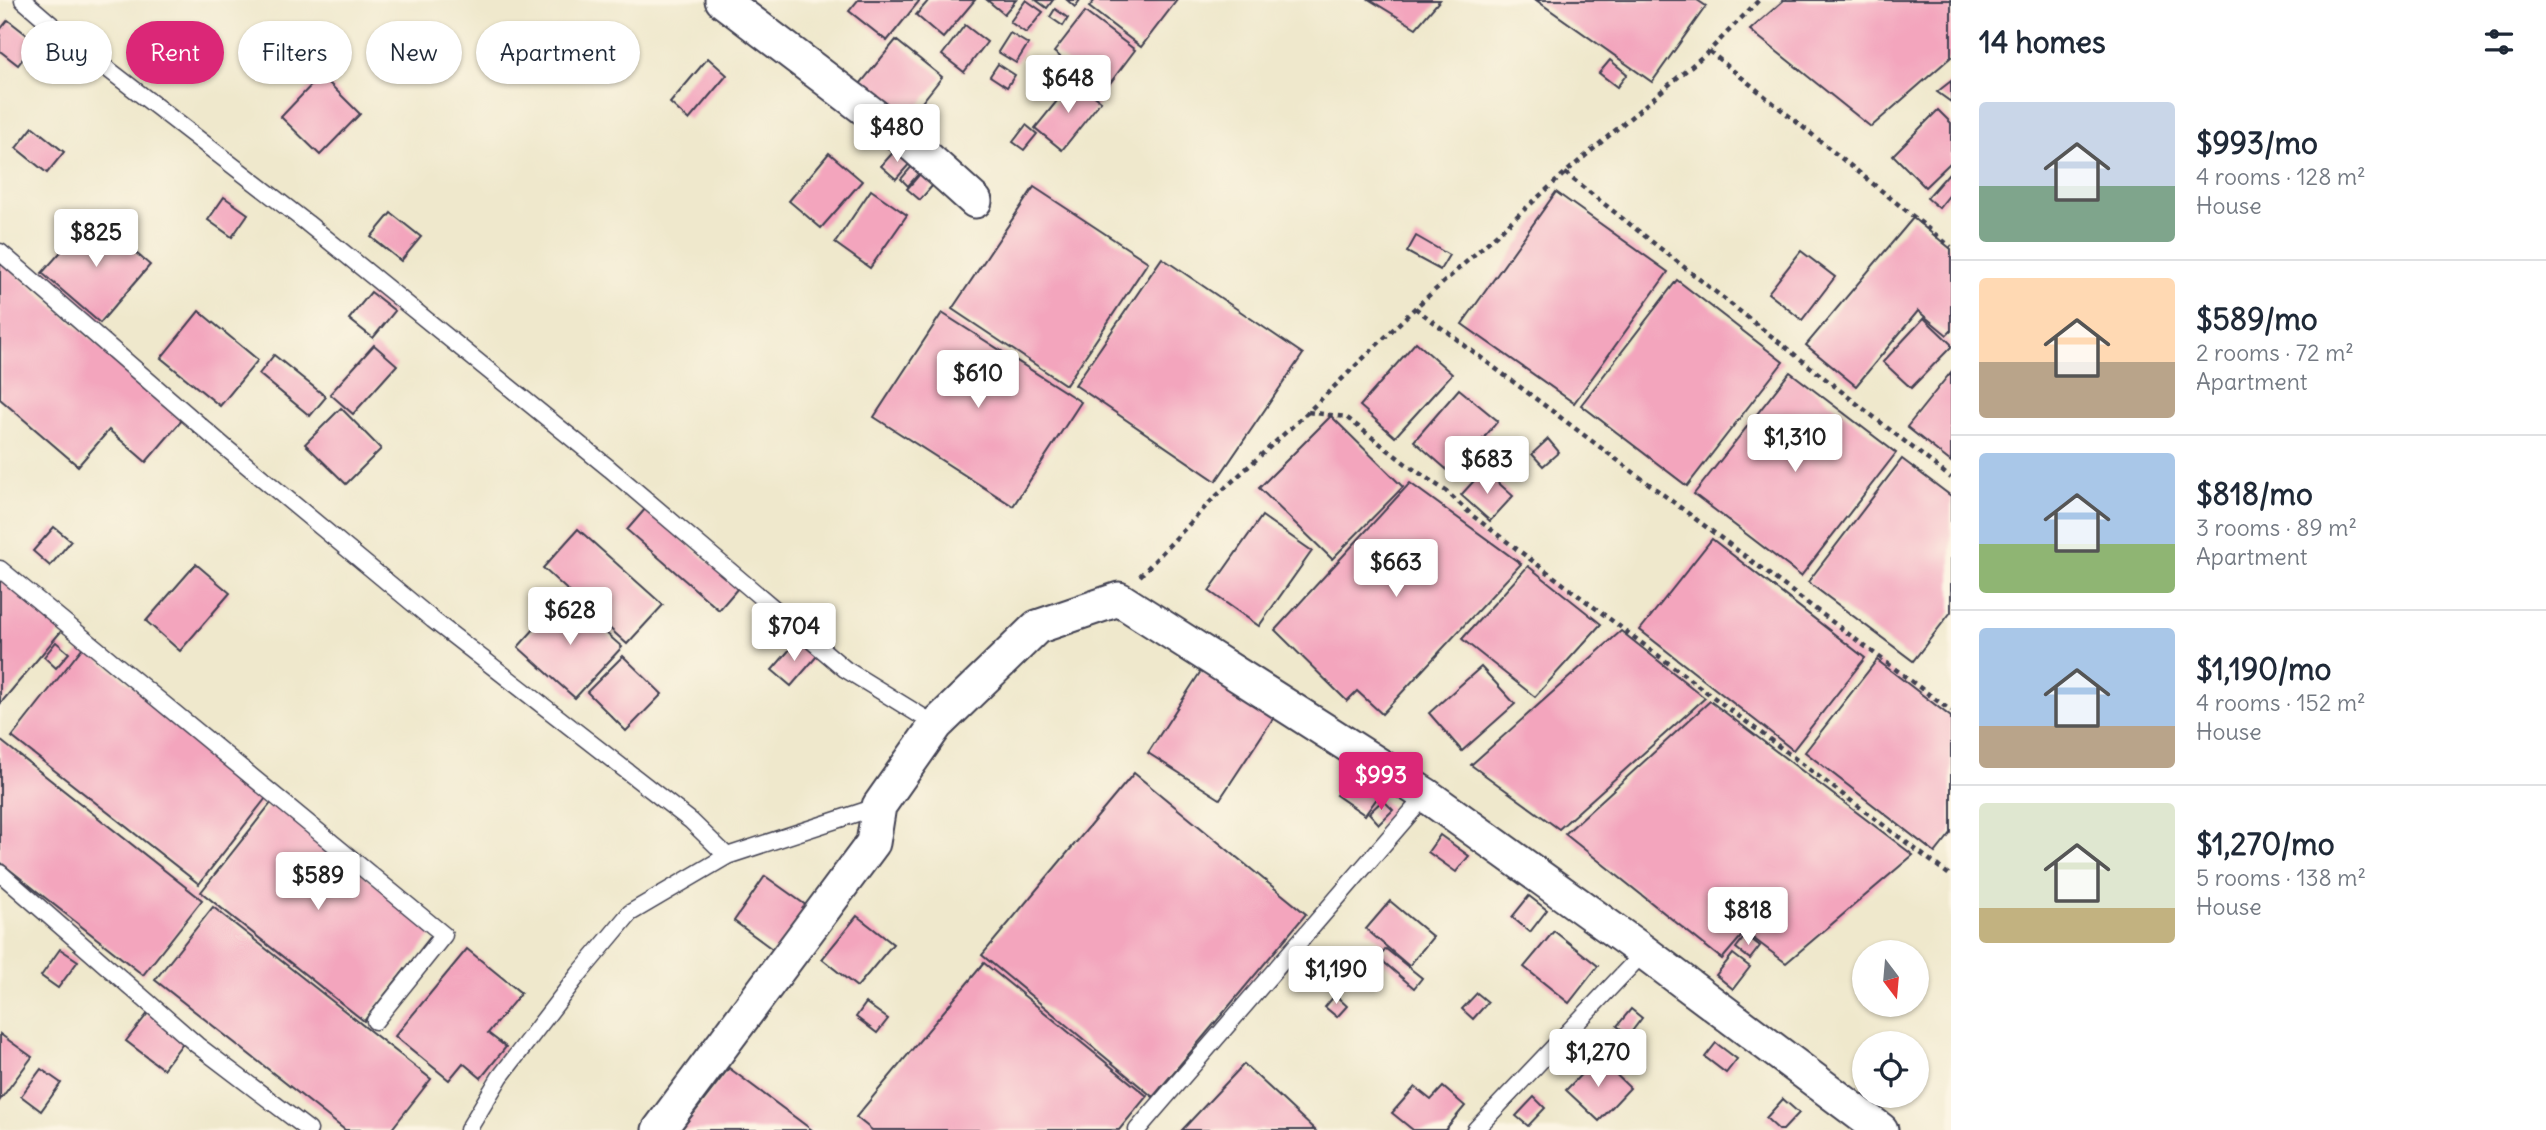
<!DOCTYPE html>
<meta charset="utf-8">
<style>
body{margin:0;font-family:Delius,sans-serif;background:#f6f6f7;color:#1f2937;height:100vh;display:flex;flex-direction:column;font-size:26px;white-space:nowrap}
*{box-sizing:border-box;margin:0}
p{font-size:23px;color:#747a83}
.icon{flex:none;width:38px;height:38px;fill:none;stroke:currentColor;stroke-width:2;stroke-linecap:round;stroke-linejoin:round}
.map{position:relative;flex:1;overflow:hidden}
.drawer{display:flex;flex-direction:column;background:#fff;width:595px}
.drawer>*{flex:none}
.banner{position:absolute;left:21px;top:21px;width:665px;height:63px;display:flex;gap:14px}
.needle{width:46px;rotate:164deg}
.buttons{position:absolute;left:1852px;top:940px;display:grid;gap:14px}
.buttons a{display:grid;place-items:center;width:77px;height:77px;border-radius:50%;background:#fff;box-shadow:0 2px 5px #0004;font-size:35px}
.price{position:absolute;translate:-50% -60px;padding:0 16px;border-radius:7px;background:#fff;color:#222;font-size:23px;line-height:46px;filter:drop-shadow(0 2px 4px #0008)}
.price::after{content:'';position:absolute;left:50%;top:42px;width:21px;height:16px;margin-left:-10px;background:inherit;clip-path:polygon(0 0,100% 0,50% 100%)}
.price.on{background:#db2777;color:#fff}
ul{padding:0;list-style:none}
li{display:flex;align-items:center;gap:21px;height:175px;padding:0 28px}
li+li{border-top:2px solid #e0e1e3}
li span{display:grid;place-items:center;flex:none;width:196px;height:140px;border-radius:7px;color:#555}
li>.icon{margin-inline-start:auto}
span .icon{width:84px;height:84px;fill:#fffc;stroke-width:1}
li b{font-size:30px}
h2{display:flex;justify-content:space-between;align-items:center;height:84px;padding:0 28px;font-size:30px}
.chip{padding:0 24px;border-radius:32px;background:#fff;box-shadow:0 2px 5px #0004;font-size:24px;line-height:63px}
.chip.on{background:#db2777;color:#fff}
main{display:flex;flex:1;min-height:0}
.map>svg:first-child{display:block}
</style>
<main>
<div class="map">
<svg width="1951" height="1130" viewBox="0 0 1951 1130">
<rect width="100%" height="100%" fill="#fcf5e5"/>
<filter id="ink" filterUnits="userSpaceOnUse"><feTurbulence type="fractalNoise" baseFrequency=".0143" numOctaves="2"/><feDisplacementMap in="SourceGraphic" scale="14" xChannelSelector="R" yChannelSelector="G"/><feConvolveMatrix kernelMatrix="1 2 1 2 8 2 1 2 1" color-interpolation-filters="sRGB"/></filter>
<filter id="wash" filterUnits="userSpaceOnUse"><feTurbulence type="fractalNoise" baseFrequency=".00686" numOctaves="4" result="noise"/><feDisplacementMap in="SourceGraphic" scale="28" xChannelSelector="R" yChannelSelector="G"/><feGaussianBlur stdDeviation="1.57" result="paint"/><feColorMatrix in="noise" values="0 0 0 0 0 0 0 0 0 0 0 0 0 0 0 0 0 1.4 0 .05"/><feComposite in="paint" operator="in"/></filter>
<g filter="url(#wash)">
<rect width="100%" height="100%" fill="#efe8cc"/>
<g id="blocks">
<g fill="#f3a5bd">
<polygon points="858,0 920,0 887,41 849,11"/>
<polygon points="929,0 975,0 943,38 916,15"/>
<polygon points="987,0 1016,0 1004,14"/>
<polygon points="1026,0 1043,12 1026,33 1010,22"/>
<polygon points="1036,0 1053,0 1047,8"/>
<polygon points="1067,0 1080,0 1075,7"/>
<polygon points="1095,0 1177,0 1141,47 1089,7"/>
<polygon points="1370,0 1440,0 1416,28"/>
<polygon points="1536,0 1697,0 1706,6 1652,82"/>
<polygon points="1784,0 1951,0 1951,57 1871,127 1750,30"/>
<polygon points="1055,9 1068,18 1063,26 1050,17"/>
<polygon points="1085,12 1135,50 1104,91 1054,52"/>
<polygon points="8,20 36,42 18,65 0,51 0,30"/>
<polygon points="965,25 987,42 964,72 942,55"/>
<polygon points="1010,33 1028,44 1016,63 998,52"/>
<polygon points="896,40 942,77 907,121 860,84"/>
<polygon points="162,43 176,55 159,76 144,64"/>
<polygon points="708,58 727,75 689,120 670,103"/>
<polygon points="1610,60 1627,74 1617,87 1599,73"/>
<polygon points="998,64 1015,75 1007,87 990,76"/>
<polygon points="321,75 360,114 320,155 281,117"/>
<polygon points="1074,80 1101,101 1062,150 1035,128"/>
<polygon points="1951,81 1951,102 1937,92"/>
<polygon points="1938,110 1951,123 1951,162 1925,187 1893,155"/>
<polygon points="1026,125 1037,134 1024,150 1013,142"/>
<polygon points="33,127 64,152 47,173 16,148"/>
<polygon points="897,148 912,161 896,179 881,166"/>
<polygon points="829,153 862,181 821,228 789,201"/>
<polygon points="913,165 921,171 908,186 901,179"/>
<polygon points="926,167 939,178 920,200 907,189"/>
<polygon points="1949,173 1951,175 1951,193 1939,208 1927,198"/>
<polygon points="1034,187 1148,262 1066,385 952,309"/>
<polygon points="871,190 907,215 870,268 835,243"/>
<polygon points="1556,192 1668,272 1574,403 1462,324"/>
<polygon points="224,197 248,214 232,237 208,220"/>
<polygon points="391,213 421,237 401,261 371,237"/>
<polygon points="93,216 150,265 100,323 42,273"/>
<polygon points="1913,218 1951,249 1951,331 1947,335 1918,311 1856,386 1806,345"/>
<polygon points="1416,236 1449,255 1440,270 1407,252"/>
<polygon points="1801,251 1835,277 1802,320 1768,293"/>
<polygon points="1162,258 1303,354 1216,481 1075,385"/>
<polygon points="0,260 183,419 146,462 109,430 78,466 0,399"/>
<polygon points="1677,280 1783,362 1687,486 1581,405"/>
<polygon points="371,292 395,311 373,338 349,319"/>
<polygon points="199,311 258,360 220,406 161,358"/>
<polygon points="942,313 1081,402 1013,506 874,417"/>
<polygon points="1924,318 1951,344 1951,347 1911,388 1883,362"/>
<polygon points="1416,342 1452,374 1395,437 1360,406"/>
<polygon points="374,345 397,365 353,414 330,394"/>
<polygon points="274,355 326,397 310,416 259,374"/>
<polygon points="1790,372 1896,453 1801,576 1694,494"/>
<polygon points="1951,372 1951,462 1907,427"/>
<polygon points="1459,389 1498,421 1453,475 1414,441"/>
<polygon points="341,408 381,449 346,484 305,444"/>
<polygon points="1331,416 1403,487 1332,559 1259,488"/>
<polygon points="1548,439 1559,452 1543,466 1532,454"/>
<polygon points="1902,459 1951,496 1951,612 1913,661 1808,582"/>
<polygon points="1484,470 1513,496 1490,521 1461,495"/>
<polygon points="1410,483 1521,564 1382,714 1357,691 1347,701 1275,630"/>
<polygon points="646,508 738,588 719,610 627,530"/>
<polygon points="1262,516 1312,551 1259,626 1209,591"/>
<polygon points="54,527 71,541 50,566 33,551"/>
<polygon points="578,529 663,605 627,644 543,568"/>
<polygon points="1712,539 1865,658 1793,750 1640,630"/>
<polygon points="196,564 230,593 180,651 146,621"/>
<polygon points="1528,566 1601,624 1535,697 1462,639"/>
<polygon points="0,576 63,629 0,704"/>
<polygon points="564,596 622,647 575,698 518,647"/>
<polygon points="1621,631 1705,698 1559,829 1471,765"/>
<polygon points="798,640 817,656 791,686 772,670"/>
<polygon points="56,642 69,653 56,668 44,657"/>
<polygon points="83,647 269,794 199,884 12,737"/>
<polygon points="623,656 662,694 626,731 587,692"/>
<polygon points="1877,660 1951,717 1951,833 1935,853 1805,752"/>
<polygon points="1481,667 1515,704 1462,751 1429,713"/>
<polygon points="1201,671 1274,717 1220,799 1148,753"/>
<polygon points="1710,701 1913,855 1786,963 1745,932 1722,959 1565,834"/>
<polygon points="0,740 202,900 143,975 0,862"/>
<polygon points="1134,773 1306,914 1153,1097 982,955"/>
<polygon points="1352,774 1380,794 1365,815 1336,795"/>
<polygon points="1383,800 1393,810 1379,824 1369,813"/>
<polygon points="272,802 435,931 364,1021 201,892"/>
<polygon points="1440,835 1469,856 1456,872 1428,852"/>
<polygon points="765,876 807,906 775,951 734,921"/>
<polygon points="1529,896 1547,910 1530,932 1512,917"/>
<polygon points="1390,901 1433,937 1409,966 1366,929"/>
<polygon points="213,907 431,1079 391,1130 345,1130 155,980"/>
<polygon points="857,916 893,944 857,987 822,959"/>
<polygon points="1554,931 1598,966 1569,1003 1524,967"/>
<polygon points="1746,935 1760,946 1750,959 1736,948"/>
<polygon points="60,949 78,961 58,988 41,976"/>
<polygon points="467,949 521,993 488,1033 506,1047 481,1078 463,1063 449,1080 395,1036"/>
<polygon points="1386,949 1422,978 1414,988 1379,958"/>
<polygon points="1733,954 1750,967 1733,989 1716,975"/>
<polygon points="984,963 1147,1096 1119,1130 872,1130 856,1117"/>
<polygon points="1477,993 1488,1002 1473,1019 1462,1009"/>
<polygon points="1335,995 1347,1006 1337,1017 1325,1007"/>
<polygon points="866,1003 888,1019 877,1033 856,1017"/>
<polygon points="1631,1009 1642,1018 1629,1035 1617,1026"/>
<polygon points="149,1012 185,1040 163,1069 126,1041"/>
<polygon points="0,1034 32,1057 0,1100"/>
<polygon points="1716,1043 1737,1059 1726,1073 1705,1057"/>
<polygon points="1598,1057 1630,1088 1599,1121 1566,1090"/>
<polygon points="1244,1064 1315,1130 1182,1130"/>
<polygon points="729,1068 812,1130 681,1130"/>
<polygon points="41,1069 61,1083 41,1111 21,1096"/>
<polygon points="1415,1087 1431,1100 1443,1087 1465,1106 1445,1130 1413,1130 1392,1113"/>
<polygon points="1534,1097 1545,1108 1528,1126 1516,1116"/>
<polygon points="1783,1099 1799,1113 1783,1130 1779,1130 1766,1118"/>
</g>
</g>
</g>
<g filter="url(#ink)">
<use href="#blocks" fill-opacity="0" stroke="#414051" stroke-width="2"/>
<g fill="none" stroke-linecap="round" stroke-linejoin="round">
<g stroke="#414051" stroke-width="19">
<g id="service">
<polyline points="23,0 60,32 307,223 610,469 845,669 936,725"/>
<polyline points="0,252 226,448 433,620 691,821 727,856"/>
<polyline points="0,569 444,935 375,1021"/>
<polyline points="0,873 197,1045 309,1130"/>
<polyline points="468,1130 500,1077 579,974 630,913 727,856 879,806"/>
<polyline points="1137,1130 1426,795"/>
<polyline points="1475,1130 1644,952"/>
</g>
</g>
<g stroke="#414051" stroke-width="37">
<g id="minor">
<polyline points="722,0 914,146 975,201"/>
<polyline points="659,1130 873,843 879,806 936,725 1037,627 1119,599 1426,795 1644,952 1881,1130"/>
</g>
</g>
<g stroke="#414051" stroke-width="4.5" stroke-dasharray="5 5" stroke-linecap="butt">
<polyline points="1709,51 1951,247"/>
<polyline points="1565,173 1951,478"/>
<polyline points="1415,308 1951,711"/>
<polyline points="1308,412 1346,417 1406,464 1446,491 1473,516 1951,876"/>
<polyline points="1140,576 1213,499 1308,412 1415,308 1565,173 1709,51 1759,0"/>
</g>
<use href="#service" stroke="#fff" stroke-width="16"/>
<use href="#minor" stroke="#fff" stroke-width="33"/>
</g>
</g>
</svg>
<div class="buttons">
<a><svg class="needle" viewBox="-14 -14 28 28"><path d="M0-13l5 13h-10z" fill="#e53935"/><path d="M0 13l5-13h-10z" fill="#747a83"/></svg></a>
<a><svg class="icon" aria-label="locate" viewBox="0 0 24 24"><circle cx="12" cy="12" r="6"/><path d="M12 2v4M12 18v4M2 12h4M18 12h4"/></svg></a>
</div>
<b class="price" style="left:1068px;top:115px">$648</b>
<b class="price" style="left:897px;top:164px">$480</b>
<b class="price" style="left:96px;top:269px">$825</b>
<b class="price" style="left:978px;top:410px">$610</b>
<b class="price" style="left:1795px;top:474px">$1,310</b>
<b class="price" style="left:1487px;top:496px">$683</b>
<b class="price" style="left:1396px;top:599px">$663</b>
<b class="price" style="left:570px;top:647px">$628</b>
<b class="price" style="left:794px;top:663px">$704</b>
<b class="price on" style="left:1381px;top:812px">$993</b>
<b class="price" style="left:318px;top:912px">$589</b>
<b class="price" style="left:1748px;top:947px">$818</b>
<b class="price" style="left:1336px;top:1006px">$1,190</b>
<b class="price" style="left:1598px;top:1089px">$1,270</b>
<div class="banner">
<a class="chip">Buy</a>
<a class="chip on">Rent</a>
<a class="chip">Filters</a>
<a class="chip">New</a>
<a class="chip">Apartment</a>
</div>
</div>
<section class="drawer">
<h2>14 homes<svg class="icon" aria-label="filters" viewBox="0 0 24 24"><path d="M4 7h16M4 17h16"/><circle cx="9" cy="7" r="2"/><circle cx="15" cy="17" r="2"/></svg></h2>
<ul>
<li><span style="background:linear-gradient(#c9d6e8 60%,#7fa58c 0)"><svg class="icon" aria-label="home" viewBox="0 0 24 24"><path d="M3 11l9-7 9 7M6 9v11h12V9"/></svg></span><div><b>$993/mo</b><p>4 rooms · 128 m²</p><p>House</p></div></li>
<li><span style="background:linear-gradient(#ffd9b3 60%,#b9a48a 0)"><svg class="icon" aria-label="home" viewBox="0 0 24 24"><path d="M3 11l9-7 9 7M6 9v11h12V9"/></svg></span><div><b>$589/mo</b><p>2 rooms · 72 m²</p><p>Apartment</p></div></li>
<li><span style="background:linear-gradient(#a9c7e8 65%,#8fb573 0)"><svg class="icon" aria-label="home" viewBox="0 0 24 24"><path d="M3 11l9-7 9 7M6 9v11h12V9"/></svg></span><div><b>$818/mo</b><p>3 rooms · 89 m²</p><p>Apartment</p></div></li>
<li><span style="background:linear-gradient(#a9c7e8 70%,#b9a48a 0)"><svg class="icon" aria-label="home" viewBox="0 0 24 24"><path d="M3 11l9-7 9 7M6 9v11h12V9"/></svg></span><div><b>$1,190/mo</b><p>4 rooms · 152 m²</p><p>House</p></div></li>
<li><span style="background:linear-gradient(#dfe7d0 75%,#c2b280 0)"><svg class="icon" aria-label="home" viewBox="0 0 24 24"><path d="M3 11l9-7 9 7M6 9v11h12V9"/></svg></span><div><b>$1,270/mo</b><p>5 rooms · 138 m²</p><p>House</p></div></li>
</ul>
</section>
</main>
